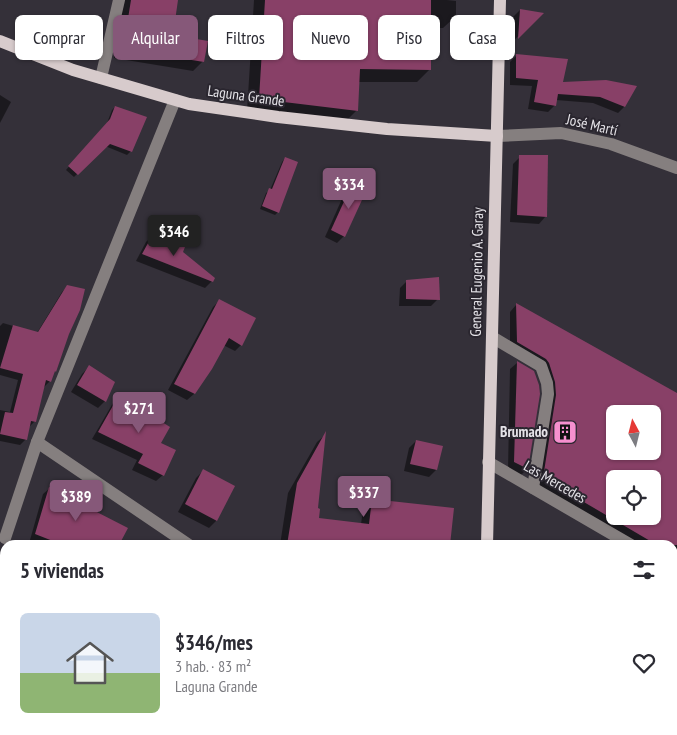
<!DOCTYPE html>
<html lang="es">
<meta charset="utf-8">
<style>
body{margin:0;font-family:"PT Sans Narrow",sans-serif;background:#f2f2f3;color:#2b2b33;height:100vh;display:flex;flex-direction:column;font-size:19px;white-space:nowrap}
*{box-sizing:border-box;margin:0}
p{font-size:16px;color:#7c7c81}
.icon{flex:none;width:28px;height:28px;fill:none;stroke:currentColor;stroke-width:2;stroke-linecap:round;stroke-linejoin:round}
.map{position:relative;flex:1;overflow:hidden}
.details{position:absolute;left:0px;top:540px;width:678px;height:195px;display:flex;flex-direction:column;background:#fff;border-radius:15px 15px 0 0;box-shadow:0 1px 4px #0004}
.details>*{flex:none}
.banner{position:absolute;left:15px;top:15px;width:648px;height:45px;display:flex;gap:10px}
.needle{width:32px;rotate:353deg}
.buttons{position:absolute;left:606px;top:405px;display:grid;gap:10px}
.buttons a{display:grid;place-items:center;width:55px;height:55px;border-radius:8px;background:#fff;box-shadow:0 1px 4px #0004;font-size:25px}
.price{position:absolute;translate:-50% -42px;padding:0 11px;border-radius:5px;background:#865879;color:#fff;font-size:16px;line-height:32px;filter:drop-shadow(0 1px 2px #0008)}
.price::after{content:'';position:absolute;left:50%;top:30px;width:15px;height:11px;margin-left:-8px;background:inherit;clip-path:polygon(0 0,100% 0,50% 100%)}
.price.selected{background:#222;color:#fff}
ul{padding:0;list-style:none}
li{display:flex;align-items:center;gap:15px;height:125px;padding:0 20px}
li span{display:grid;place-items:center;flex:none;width:140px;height:100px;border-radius:8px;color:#555}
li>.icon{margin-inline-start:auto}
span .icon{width:60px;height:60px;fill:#fffc;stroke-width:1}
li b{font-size:21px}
h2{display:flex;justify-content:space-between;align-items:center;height:60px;padding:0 20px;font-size:21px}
.chip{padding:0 18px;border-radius:8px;background:#fff;box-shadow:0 1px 4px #0004;font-size:18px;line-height:45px}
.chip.selected{background:#865879;color:#fff}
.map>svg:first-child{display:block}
</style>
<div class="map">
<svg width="677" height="735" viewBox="0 0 677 735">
<rect width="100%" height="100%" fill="#343039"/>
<g fill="#0007" fill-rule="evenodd">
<polygon points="123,0 177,0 171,36 203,61 193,71 114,58"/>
<polygon points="254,0 447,0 456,1 456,16 443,28 430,28 430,69 417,82 358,82 357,110 344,123 247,111"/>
<polygon points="520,10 542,14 511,43 513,17"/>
<polygon points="517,55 561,83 635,87 624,107 618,113 593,103 556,100 555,105 548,112 528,109 532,86 510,85 510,62"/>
<polygon points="0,95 11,102 0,123"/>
<polygon points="115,107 131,151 127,155 105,146 74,177 66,170 107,123 112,110"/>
<polygon points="520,157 546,216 539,224 510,222 513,164"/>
<polygon points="285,158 278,212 275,215 260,209 266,193 270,190 282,162"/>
<polygon points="352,185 344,236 337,243 325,237 345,192"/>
<polygon points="153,235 181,253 212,281 205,288 136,261 146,242"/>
<polygon points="407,281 438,299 431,306 399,306 400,288"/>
<polygon points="68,286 50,381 43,388 35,421 28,428 26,439 20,445 0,441 0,410 10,412 18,380 0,375 0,326 3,323 37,333 62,292"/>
<polygon points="220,300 241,345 235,351 223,345 211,368 194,394 187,400 168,390 213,307"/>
<path d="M516 305 677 394V568L672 565V545H639L536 485 549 403 542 371 510 349V312ZM615 414H652V451H615ZM615 479H652V516H615Z"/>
<polygon points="517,363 539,394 527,469 520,476 508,469 510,369"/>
<polygon points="89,367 114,382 105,401 98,408 71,392 82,374"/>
<polygon points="119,397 163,475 156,481 132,470 137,460 92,439 113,403"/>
<polygon points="325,435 317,510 317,519 361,524 363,510 372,500 449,545 280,545 288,493 317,442"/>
<polygon points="416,441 436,470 429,477 404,471 409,448"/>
<polygon points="203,471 233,487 216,521 209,528 178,512 196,478"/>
<polygon points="50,488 69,496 85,507 118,545 33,545 34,542 30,540 43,494"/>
<rect x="672" y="598" width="5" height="39"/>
<polygon points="5,671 5,704 0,701 0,678"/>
<polygon points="110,730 154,730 151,735 107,735"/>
<polygon points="328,730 404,730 403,735 328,735"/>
</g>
<g fill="#884067" fill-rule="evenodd">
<polygon points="131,0 178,0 173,35 208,41 204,62 123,49"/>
<polygon points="265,0 431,0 431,70 360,69 358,111 259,99"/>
<polygon points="520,9 544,13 518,39"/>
<polygon points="516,54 568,59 563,82 606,80 637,86 625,107 600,97 558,94 556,106 534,102 538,80 516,78"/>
<polygon points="115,106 147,117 132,152 110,144 78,175 68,166 110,119"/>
<polygon points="519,155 548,155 547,217 517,215"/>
<polygon points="285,157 298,162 279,213 262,206 269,188 272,189"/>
<polygon points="352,184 367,189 345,237 331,230"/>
<polygon points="153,234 185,247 183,252 215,278 213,282 142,254"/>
<polygon points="439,277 440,300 406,299 406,280"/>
<polygon points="67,285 85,289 80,310 69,334 56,372 55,371 51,382 46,380 36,422 31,421 27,440 0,434 5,412 13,413 23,374 0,368 13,325 38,332"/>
<polygon points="219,299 256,318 242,346 229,338 212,369 195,394 174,384"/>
<path d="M516 303 677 393V545H657L543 478 556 395 555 382 549 363 546 359 517 342ZM615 414H652V451H615ZM615 479H652V516H615Z"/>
<polygon points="517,361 534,371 539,385 540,394 528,469 514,462"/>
<polygon points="89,365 115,382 106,402 77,385"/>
<polygon points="119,395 170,427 161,443 176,450 164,476 138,463 143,454 98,432"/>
<polygon points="326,431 318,508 320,509 319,518 369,524 372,499 454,508 450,545 287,545 297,483"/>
<polygon points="416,440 443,446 437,470 410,464"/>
<polygon points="203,469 235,486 217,521 185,504"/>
<polygon points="49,487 71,493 71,496 89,501 87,507 128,528 119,545 63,545 35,534"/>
</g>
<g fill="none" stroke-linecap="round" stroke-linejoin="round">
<g stroke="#857f7f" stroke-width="12">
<polyline points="101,78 119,0"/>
<polyline points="497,136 561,133 611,144 677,168"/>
<polyline points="492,337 541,366 547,383 548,394 533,488"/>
<polyline points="37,442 189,545"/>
<polyline points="488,462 631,545"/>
<polyline points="5,538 37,442 175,100"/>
<polyline points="672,569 677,572"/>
</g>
<g stroke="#d7cbcc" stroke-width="12">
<polyline points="0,41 73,70 189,104 278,117 387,129 497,136"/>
<polyline points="487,545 500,0"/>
<polyline points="482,735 482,730"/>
</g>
</g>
<defs>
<g id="building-square" transform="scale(1.25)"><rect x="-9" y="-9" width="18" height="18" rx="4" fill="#f690cf" stroke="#2a262f"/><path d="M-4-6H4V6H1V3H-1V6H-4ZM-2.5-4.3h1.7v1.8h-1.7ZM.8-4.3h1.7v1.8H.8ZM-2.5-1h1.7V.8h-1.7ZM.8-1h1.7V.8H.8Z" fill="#111"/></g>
</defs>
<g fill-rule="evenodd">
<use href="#building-square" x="565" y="432"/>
</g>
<g text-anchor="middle" stroke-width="4" stroke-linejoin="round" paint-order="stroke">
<g font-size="15" fill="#e5e3e8" stroke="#2a262f">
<text transform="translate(246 96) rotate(8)" y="5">Laguna Grande</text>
<text transform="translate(592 125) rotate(13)" y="5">José Martí</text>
<text transform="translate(477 272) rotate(-89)" y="5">General Eugenio A. Garay</text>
<text transform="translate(555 482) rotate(30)" y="5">Las Mercedes</text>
</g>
<g font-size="15" font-weight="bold" fill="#e5e3e8" stroke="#2a262f" text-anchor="end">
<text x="548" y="437">Brumado</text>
</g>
</g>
</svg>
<div class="buttons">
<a><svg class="needle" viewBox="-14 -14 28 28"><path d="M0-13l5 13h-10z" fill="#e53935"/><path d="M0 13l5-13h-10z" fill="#7c7c81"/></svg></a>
<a><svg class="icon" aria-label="locate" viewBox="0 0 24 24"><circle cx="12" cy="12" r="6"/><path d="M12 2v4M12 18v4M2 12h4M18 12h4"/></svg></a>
</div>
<b class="price" style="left:349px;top:210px">$334</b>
<b class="price selected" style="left:174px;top:257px">$346</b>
<b class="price" style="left:139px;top:434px">$271</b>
<b class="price" style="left:364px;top:518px">$337</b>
<b class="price" style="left:76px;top:522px">$389</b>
<div class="banner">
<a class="chip">Comprar</a>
<a class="chip selected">Alquilar</a>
<a class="chip">Filtros</a>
<a class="chip">Nuevo</a>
<a class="chip">Piso</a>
<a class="chip">Casa</a>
</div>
<section class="details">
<h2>5 viviendas<svg class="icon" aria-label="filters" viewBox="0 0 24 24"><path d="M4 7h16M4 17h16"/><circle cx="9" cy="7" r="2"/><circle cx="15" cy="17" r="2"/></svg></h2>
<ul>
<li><span style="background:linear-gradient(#c9d6e8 60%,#8fb573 0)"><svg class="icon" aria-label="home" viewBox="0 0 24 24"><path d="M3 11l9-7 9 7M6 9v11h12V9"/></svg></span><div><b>$346/mes</b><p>3 hab. · 83 m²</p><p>Laguna Grande</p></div><svg class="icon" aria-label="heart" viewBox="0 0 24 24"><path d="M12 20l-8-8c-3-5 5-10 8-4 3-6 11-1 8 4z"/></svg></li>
</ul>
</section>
</div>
